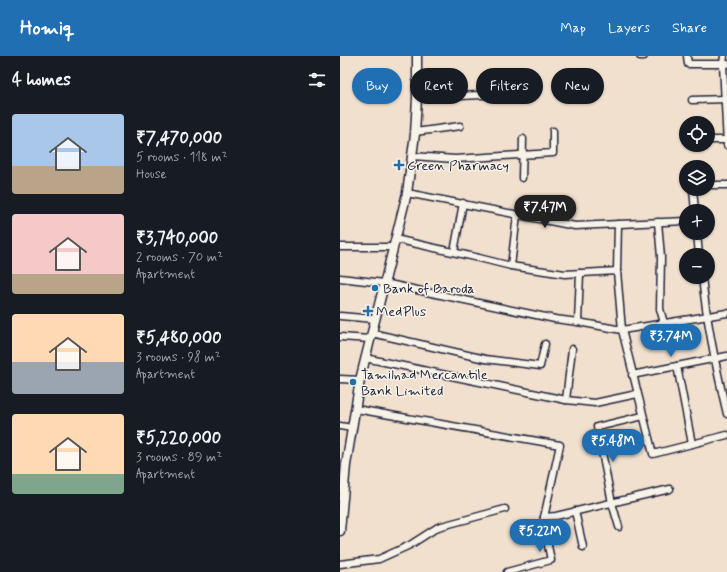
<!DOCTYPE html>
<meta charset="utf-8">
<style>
body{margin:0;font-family:Mynerve,sans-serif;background:#20242c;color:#f1f3f6;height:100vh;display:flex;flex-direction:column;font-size:15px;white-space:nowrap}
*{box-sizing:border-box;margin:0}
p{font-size:13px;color:#9ea1a6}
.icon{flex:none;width:22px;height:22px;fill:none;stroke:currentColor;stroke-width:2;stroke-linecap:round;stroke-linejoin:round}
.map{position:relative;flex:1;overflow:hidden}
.drawer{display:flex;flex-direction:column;background:#171b24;width:340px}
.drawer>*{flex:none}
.banner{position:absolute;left:12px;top:12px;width:315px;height:36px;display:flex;gap:8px}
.fabs{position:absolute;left:339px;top:60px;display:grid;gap:8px}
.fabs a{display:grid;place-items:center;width:36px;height:36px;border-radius:50%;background:#171b24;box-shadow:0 1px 3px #0004;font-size:20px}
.price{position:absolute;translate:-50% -34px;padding:0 9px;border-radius:14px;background:#1f6fb2;color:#fff;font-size:13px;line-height:26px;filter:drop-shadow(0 1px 2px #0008)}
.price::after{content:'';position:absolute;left:50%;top:24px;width:12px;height:9px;margin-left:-6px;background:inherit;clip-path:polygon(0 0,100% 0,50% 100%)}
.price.active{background:#222;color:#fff}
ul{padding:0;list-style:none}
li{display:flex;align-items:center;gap:12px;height:100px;padding:0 12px}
li span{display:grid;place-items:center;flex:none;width:112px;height:80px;border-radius:4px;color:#555}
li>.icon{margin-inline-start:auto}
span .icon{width:48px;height:48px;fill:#fffc;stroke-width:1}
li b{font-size:17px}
h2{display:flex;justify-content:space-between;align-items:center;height:48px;padding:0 12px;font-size:17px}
.tag{padding:0 14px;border-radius:18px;background:#171b24;box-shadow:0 1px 3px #0004;font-size:14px;line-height:36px}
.tag.active{background:#1f6fb2;color:#fff}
header{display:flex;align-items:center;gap:24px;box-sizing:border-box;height:56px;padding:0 20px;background:#1f6fb2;color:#fff}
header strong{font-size:19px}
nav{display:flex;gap:22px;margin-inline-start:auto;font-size:14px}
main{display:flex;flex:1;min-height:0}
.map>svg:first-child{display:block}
</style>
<header>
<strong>Homiq</strong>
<nav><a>Map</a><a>Layers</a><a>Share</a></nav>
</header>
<main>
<section class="drawer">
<h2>4 homes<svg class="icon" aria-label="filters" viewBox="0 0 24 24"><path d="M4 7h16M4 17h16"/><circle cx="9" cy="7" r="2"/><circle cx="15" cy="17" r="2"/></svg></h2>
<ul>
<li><span style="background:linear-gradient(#a9c7e8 65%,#b9a48a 0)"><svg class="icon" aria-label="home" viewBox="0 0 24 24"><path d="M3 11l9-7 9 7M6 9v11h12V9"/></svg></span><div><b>₹7,470,000</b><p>5 rooms · 118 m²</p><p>House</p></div></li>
<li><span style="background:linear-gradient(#f6c9c9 75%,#b9a48a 0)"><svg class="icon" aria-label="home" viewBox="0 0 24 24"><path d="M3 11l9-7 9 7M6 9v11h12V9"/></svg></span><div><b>₹3,740,000</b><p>2 rooms · 70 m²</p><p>Apartment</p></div></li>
<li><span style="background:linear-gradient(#ffd9b3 60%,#9aa5b1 0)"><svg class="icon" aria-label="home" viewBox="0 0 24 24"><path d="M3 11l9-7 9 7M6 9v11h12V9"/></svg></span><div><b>₹5,480,000</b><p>3 rooms · 98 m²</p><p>Apartment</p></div></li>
<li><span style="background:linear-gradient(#ffd9b3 75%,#7fa58c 0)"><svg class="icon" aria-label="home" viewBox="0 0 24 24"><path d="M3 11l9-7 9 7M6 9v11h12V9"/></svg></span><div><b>₹5,220,000</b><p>3 rooms · 89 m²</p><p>Apartment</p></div></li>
</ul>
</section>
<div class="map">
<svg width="387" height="516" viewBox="0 0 387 516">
<rect width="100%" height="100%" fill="#f1e0ce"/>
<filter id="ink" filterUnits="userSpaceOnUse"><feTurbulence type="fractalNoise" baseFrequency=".025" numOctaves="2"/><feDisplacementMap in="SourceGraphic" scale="8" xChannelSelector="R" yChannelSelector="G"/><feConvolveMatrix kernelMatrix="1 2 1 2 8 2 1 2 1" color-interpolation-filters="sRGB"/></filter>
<g filter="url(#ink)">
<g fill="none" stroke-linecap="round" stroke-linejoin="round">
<g stroke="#22223b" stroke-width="9">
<g id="minor">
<polyline points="300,0 304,0"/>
<polyline points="347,0 348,8 383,8 384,0"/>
<polyline points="387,8 383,8 387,89"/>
<polyline points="77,42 183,37"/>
<polyline points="352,44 387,43"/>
<polyline points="75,76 120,70"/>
<polyline points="368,84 387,84"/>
<polyline points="72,100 115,103 213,97 213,75"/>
<polyline points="182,122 183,83"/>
<polyline points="368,129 387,129"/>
<polyline points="353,133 355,155"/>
<polyline points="67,137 235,170 346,165"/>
<polyline points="318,166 321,201 320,253 324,267"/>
<polyline points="278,168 277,215 282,274 313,398 387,379"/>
<polyline points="357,177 359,199"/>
<polyline points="55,183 139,202 171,210 225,218 277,215"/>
<polyline points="0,191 53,191"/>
<polyline points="114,196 123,147"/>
<polyline points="171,210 177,159"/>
<path d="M362 221C367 268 376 312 387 358"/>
<polyline points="0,222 44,227 215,263 238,266 282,274 387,257"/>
<polyline points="0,260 35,263"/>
<polyline points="238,266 240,217"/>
<polyline points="32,277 145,303 200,310 205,288"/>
<polyline points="0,281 30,283"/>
<polyline points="25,302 226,344 255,347 297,338"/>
<polyline points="337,310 352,388"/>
<polyline points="292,319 387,300"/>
<polyline points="0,323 20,324"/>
<polyline points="226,344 232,293"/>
<polyline points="16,353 220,389 203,466 211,504 167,516"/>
<polyline points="0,370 12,372"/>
<polyline points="235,455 243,491"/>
<polyline points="204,461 216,460 330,433"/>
<polyline points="279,471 272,447 257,371 303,360"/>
<polyline points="0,508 39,503 70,489 98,471 165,453"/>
</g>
</g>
<g stroke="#22223b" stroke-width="11">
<polyline id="secondary" points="0,475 6,409 20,324 67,137 75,78 77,42 77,0"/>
</g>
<use href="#minor" stroke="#f7f3e8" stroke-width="6"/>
<use href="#secondary" stroke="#f7f3e8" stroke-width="8"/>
</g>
</g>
<g fill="#1f6fb2" stroke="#f7f3e8" stroke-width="1.5">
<path d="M57 103h4v4h4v4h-4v4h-4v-4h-4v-4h4z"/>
<circle cx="35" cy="232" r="4"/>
<path d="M26 249h4v4h4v4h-4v4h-4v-4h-4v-4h4z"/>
<circle cx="13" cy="326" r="4"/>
</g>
<g text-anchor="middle" stroke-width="3" stroke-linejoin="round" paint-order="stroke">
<g font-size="14" fill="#22223b" stroke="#f7f3e8" text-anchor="start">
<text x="67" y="114">Green Pharmacy</text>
<text x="43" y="237">Bank of Baroda</text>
<text x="36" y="260">MedPlus</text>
<text x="21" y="323">Tamilnad Mercantile<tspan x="21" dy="16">Bank Limited</tspan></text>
</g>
</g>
</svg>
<div class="fabs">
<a><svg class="icon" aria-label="locate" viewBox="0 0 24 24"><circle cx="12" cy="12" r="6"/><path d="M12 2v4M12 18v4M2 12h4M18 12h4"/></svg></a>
<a><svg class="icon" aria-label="layers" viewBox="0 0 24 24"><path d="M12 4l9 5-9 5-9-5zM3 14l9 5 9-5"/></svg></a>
<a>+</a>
<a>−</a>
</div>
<b class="price active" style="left:205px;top:173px">₹7.47M</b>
<b class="price" style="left:331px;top:302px">₹3.74M</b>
<b class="price" style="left:273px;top:407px">₹5.48M</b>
<b class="price" style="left:200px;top:497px">₹5.22M</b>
<div class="banner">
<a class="tag active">Buy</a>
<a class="tag">Rent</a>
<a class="tag">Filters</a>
<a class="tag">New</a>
</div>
</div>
</main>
